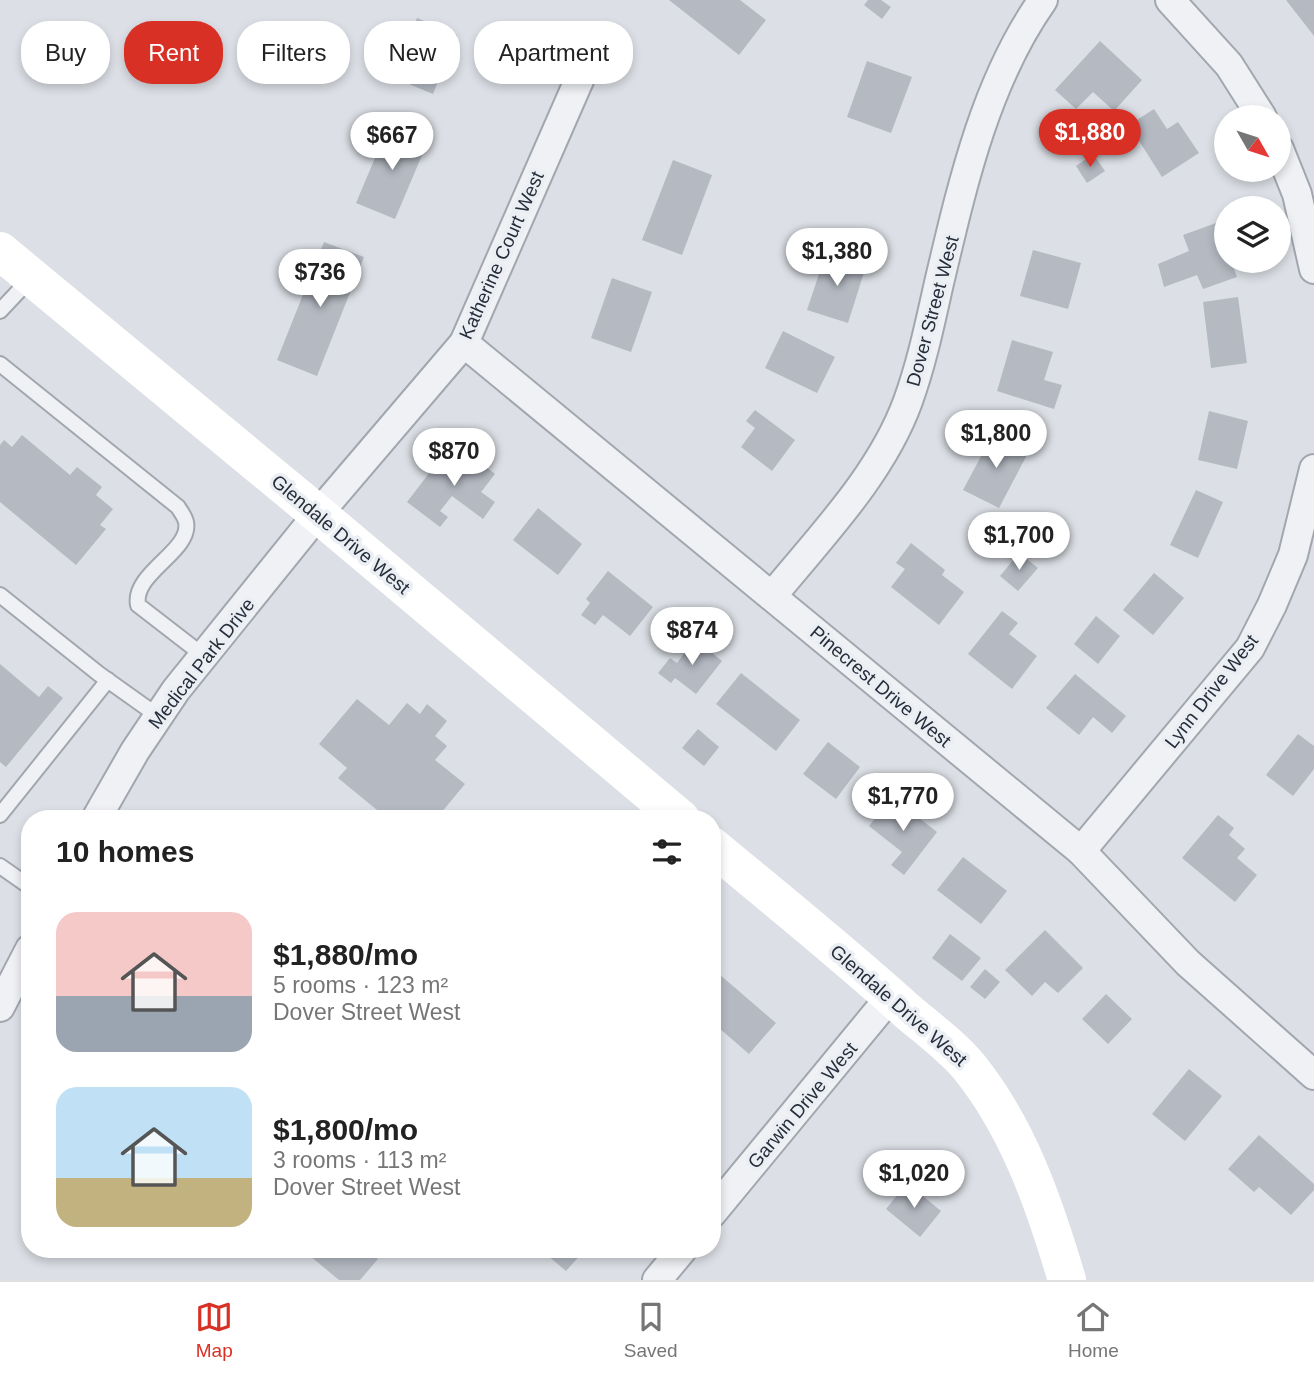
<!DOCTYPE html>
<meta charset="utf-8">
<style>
body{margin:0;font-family:Arial,sans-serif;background:#f6f6f6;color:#222;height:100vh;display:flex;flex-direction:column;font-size:26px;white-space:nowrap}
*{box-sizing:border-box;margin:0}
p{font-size:23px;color:#767676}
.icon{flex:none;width:38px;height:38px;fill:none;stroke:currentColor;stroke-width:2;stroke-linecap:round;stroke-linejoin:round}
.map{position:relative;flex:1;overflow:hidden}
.panel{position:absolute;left:21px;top:810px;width:700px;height:448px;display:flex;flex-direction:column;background:#fff;border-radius:28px;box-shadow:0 4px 10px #0003}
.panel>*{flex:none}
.guide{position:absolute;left:21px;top:21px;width:700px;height:63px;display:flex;gap:14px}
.needle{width:46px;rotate:129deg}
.controls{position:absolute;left:1214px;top:105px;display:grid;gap:14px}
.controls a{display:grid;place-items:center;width:77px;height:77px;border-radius:50%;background:#fff;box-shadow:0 4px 10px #0003;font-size:35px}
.price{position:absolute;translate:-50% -60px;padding:0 16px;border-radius:24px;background:#fff;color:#222;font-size:23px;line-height:46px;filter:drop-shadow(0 2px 4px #0008)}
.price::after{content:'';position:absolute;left:50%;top:42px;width:21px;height:16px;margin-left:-10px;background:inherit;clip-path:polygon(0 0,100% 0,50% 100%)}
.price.active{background:#d93025;color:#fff}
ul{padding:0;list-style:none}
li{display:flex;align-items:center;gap:21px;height:175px;padding:0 35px}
li span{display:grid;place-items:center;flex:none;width:196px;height:140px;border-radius:21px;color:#555}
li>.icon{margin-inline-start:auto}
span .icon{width:84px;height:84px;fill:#fffc;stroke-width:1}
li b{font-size:30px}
h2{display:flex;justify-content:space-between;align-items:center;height:84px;padding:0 35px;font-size:30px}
.chip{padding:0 24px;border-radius:28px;background:#fff;box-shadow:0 4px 10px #0003;font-size:24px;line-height:63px}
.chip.active{background:#d93025;color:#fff}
.dock{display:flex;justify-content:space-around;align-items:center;height:98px;border-top:2px solid #e0e0e0;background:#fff;font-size:19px;color:#767676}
.dock a{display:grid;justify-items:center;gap:4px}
.dock .active{color:#d93025}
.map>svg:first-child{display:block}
</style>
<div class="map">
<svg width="1314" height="1280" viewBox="0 0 1314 1280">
<rect width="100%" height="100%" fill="#dce0e6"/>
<g fill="#b4b9c2">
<polygon points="669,0 740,0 766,20 739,55"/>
<polygon points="868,0 881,0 891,7 882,19 864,5"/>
<polygon points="1286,0 1314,0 1314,36"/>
<polygon points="417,18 457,35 433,94 392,77"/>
<polygon points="1100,41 1142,80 1114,111 1093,92 1076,109 1055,90"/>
<polygon points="867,61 912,77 891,133 847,117"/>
<polygon points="1154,109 1167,129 1178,122 1199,153 1162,177 1129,125"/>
<polygon points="389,125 428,141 395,219 356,203"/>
<polygon points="1093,154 1105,171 1087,183 1076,166"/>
<polygon points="673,160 712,175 682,255 642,240"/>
<polygon points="1216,223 1227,251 1227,261 1231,261 1237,277 1203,289 1197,275 1164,287 1158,264 1189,251 1183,235"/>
<polygon points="324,242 364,257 317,376 277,360"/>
<polygon points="1033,250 1081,263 1068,309 1020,296"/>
<polygon points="826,253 866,266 848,323 807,310"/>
<polygon points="612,278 652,292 631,352 591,338"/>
<polygon points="1238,297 1247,363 1211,368 1203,302"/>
<polygon points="783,331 835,357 817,393 765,368"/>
<polygon points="1012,340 1053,352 1044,380 1062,385 1054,409 997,391"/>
<polygon points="755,410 795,440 772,471 741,447 755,428 746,421"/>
<polygon points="1209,411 1248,421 1237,469 1198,460"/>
<polygon points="994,432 1029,451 999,508 963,490"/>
<polygon points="22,435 70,475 77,467 102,487 96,495 113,509 100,525 106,529 76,565 0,502 0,445 4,440 12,447"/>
<polygon points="462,448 495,474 481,492 495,502 483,519 452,496 440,511 448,517 440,527 407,502 440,459 448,466"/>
<polygon points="1196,490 1223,502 1198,558 1170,545"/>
<polygon points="538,508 582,544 558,575 513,540"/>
<polygon points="911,543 945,570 942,575 964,592 939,625 891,587 905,569 896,563"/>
<polygon points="1019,553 1038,568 1018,591 1000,576"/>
<polygon points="608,571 653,607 630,636 603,615 595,625 581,615 590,603 586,599"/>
<polygon points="1154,573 1184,598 1153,635 1123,610"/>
<polygon points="1002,611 1018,623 1009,634 1037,656 1012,689 968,654"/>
<polygon points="1096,616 1120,636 1098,664 1074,644"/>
<polygon points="695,639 722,661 696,694 675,678 671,683 658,673 670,658 677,663"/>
<polygon points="0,664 39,697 48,686 63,698 6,767 0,762"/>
<polygon points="741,673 800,720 776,751 716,704"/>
<polygon points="1075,674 1126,716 1112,733 1093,717 1079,735 1046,708"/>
<polygon points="357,699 389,725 407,703 420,714 427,704 447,721 435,736 447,746 435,760 465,784 436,819 409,819 399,811 393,819 388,819 338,778 347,768 319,744"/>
<polygon points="698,729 719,747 704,766 682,748"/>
<polygon points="1298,734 1314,746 1314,769 1293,796 1266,775"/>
<polygon points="828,742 860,767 836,799 803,774"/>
<polygon points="892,797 937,832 904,875 891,865 902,852 869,826"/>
<polygon points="1218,815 1234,828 1229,835 1245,849 1237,858 1257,875 1235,902 1182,858"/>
<polygon points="963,857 1007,891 981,924 937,890"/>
<polygon points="1045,930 1083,968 1058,993 1045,982 1032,996 1005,970"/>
<polygon points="950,934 981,958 962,981 932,958"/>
<polygon points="712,968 776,1023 749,1054 712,1022"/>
<polygon points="985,969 1000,982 985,999 970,987"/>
<polygon points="1106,994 1132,1019 1108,1044 1082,1019"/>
<polygon points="1189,1069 1222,1096 1185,1141 1152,1114"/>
<polygon points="1259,1135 1314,1184 1314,1190 1291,1215 1259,1187 1254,1192 1228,1169"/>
<polygon points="907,1183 941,1211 920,1237 886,1209"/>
<polygon points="303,1250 367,1250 378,1259 360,1280 339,1280"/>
<polygon points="541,1250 585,1250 566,1271"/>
</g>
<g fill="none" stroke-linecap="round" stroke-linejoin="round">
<g stroke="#a2a7af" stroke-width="18">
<g id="lane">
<polyline points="0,311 31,278"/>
<path d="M0 364 178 507C181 512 185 517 186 522 192 551 132 573 138 605L204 656"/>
<polyline points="0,595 99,674 158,716"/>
<polyline points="0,815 108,680"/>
<polyline points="0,866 30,887"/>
</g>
</g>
<g stroke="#a2a7af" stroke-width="32">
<g id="street">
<polyline points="1170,0 1229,65 1262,117"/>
<polyline points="1279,149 1297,194 1314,269"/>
<polyline points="464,343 1081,851 1188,963 1314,1075"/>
<path d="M772 596C821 536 881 475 908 401 922 362 930 323 939 283 962 186 985 82 1043 0"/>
<polyline points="96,819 135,751 176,690 318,514 464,343 580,78"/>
<polyline points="1081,851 1250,648 1272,605 1293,555 1314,469"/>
<polyline points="0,1007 30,949"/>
<polyline points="712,1213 891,996"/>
<polyline points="657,1280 682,1250"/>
</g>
</g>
<use href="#lane" stroke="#eff1f4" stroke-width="14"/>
<use href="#street" stroke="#eff1f4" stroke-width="28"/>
<g stroke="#fff" stroke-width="38">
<polyline points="0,251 318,514 681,819"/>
<path d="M712 846C777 900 844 954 907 1011 928 1029 953 1047 970 1068 1019 1129 1045 1206 1067 1280"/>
</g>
</g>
<g text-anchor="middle" stroke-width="7" stroke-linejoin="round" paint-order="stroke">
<g font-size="19" fill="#272e3b" stroke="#ebeff4">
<text transform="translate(501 255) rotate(-66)" y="7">Katherine Court West</text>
<text transform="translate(932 311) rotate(-75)" y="7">Dover Street West</text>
<text transform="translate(341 534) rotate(40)" y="7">Glendale Drive West</text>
<text transform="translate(201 663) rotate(-52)" y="7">Medical Park Drive</text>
<text transform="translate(881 686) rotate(40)" y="7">Pinecrest Drive West</text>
<text transform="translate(1211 691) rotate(-52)" y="7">Lynn Drive West</text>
<text transform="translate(899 1005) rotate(41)" y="7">Glendale Drive West</text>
<text transform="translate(802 1105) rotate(-50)" y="7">Garwin Drive West</text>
</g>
</g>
</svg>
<div class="controls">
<a><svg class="needle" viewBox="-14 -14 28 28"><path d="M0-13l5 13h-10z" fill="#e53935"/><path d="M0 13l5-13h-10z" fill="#767676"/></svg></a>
<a><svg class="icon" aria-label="layers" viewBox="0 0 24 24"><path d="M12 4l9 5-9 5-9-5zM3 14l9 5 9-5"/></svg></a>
</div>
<b class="price active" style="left:1090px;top:169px">$1,880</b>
<b class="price" style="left:392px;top:172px">$667</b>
<b class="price" style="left:837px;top:288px">$1,380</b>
<b class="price" style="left:320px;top:309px">$736</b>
<b class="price" style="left:996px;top:470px">$1,800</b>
<b class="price" style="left:454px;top:488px">$870</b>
<b class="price" style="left:1019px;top:572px">$1,700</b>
<b class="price" style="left:692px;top:667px">$874</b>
<b class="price" style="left:903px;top:833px">$1,770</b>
<b class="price" style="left:914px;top:1210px">$1,020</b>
<div class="guide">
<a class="chip">Buy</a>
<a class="chip active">Rent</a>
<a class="chip">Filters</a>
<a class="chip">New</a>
<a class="chip">Apartment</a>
</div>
<section class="panel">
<h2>10 homes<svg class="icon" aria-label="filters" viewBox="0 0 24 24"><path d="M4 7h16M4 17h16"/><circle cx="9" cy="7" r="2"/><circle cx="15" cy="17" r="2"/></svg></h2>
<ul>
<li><span style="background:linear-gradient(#f6c9c9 60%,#9aa5b1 0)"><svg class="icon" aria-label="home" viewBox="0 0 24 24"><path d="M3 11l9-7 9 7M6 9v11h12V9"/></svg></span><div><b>$1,880/mo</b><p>5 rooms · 123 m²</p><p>Dover Street West</p></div></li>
<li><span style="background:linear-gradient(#bfe0f5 65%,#c2b280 0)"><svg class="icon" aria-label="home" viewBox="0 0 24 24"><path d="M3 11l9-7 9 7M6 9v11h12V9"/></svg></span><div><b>$1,800/mo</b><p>3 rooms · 113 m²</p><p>Dover Street West</p></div></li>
</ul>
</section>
</div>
<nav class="dock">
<a class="active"><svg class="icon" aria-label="map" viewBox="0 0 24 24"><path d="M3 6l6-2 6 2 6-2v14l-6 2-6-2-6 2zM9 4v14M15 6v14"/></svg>Map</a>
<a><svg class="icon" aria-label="saved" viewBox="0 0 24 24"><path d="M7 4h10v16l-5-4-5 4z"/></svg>Saved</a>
<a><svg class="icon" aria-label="home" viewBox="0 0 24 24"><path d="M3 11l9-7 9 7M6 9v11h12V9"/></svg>Home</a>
</nav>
